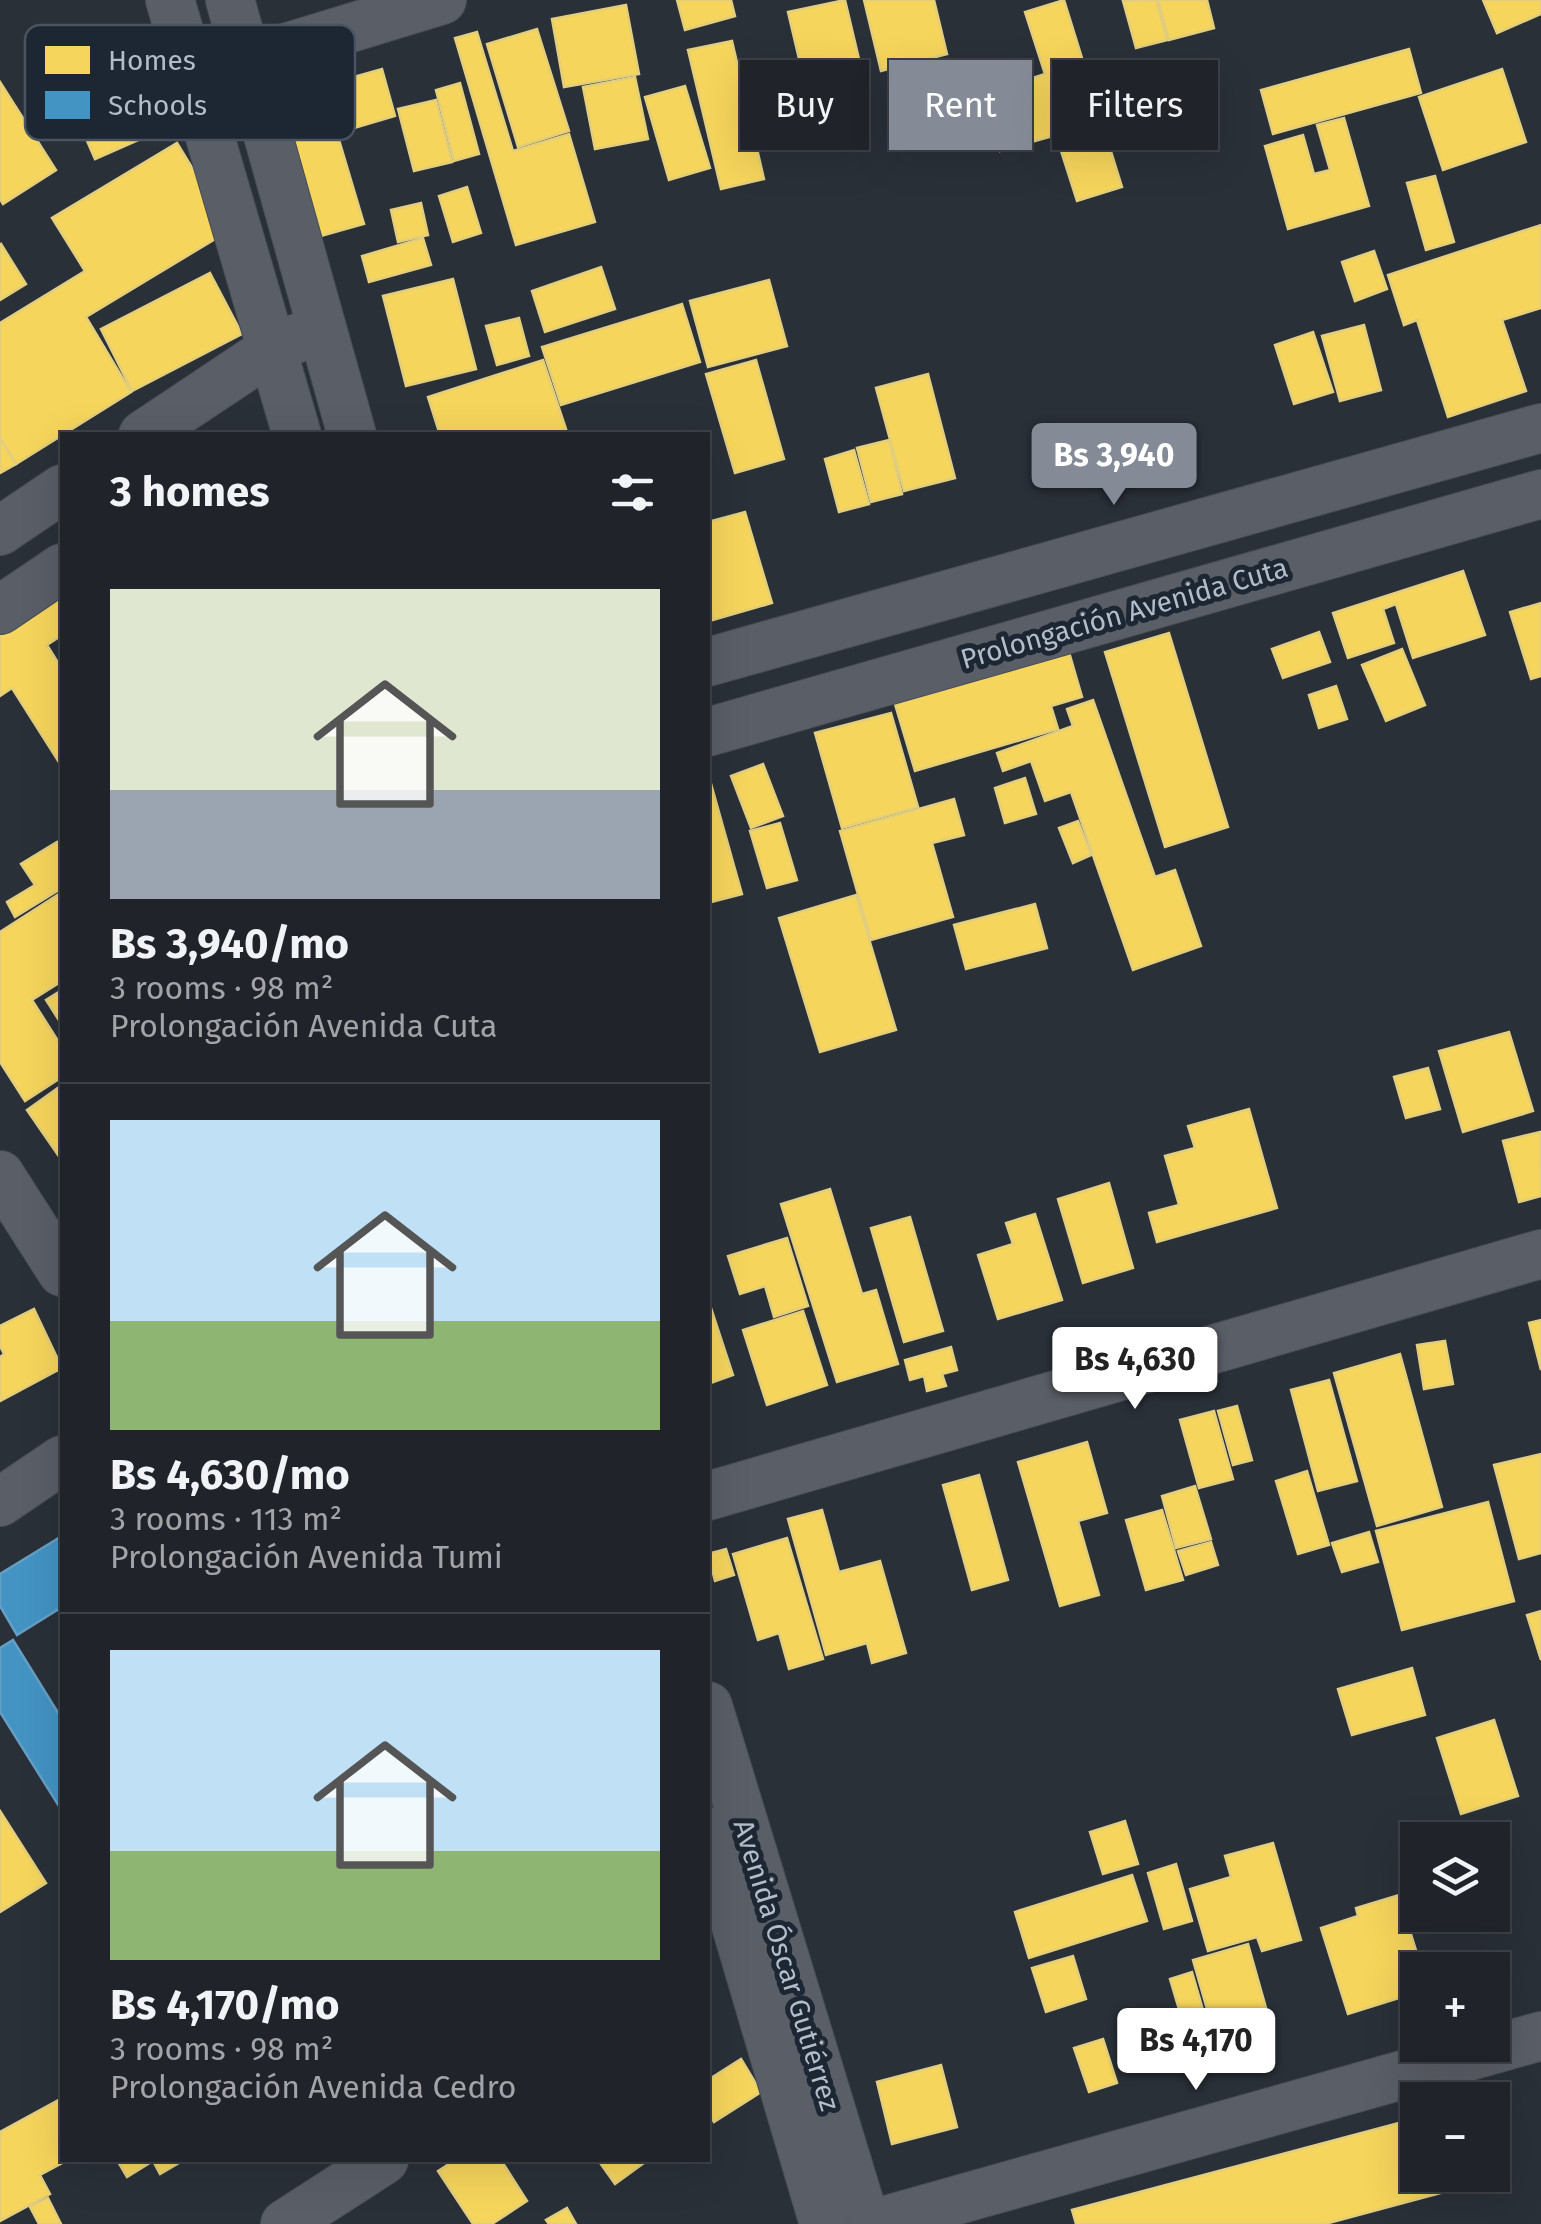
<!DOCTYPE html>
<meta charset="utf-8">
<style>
body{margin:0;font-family:"Fira Sans",sans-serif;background:#282c32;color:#f1f3f6;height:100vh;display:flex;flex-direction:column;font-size:38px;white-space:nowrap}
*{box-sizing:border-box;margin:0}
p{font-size:32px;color:#a2a4a8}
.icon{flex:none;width:55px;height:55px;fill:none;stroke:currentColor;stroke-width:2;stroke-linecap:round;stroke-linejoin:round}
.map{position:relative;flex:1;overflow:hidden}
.side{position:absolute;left:60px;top:432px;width:650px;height:1730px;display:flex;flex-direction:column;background:#20242a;border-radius:0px;box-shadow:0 10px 40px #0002,0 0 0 2px #3d4147}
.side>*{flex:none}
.banner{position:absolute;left:740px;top:60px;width:650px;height:90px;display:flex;gap:20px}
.buttons{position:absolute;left:1400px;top:1822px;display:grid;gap:20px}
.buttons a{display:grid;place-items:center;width:110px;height:110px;border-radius:0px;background:#20242a;box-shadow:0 10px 40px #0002,0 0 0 2px #3d4147;font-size:50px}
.price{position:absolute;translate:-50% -85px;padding:0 22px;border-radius:10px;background:#fff;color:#222;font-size:32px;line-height:65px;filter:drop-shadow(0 2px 5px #0008)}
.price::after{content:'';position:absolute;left:50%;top:60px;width:30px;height:22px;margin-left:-15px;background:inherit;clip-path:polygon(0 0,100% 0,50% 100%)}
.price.current{background:#848b96;color:#fff}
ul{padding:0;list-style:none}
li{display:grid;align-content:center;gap:20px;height:530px;padding:0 50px}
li+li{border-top:2px solid #3d4147}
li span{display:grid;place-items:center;height:310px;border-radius:0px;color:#555}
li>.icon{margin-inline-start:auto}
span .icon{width:180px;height:180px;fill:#fffc;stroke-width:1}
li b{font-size:42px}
h2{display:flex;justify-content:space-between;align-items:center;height:120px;padding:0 50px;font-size:42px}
.pill{padding:0 35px;border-radius:0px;background:#20242a;box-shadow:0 10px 40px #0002,0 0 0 2px #3d4147;font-size:35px;line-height:90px}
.pill.current{background:#848b96;color:#fff}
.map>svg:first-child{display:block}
</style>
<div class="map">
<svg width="1541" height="2224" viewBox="0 0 1541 2224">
<rect width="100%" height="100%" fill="#2a3038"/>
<g fill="#f6d55c" stroke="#e2ce7d" stroke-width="2.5">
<polygon points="677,0 731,0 735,16 685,30"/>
<polygon points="845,0 868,97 811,110 788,12"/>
<polygon points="864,0 934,0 947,54 881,71"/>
<polygon points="1064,0 1122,187 1077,201 1056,135 1000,151 983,94 1045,74 1025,12"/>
<polygon points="1156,0 1167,40 1136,48 1123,1"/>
<polygon points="1158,0 1207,0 1214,28 1169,40"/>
<polygon points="1483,0 1541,0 1541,14 1497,33"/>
<polygon points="626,5 639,74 564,87 552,19"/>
<polygon points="99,28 136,39 161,130 95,159 47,49"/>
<polygon points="537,29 569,131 518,147 487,44"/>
<polygon points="477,32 513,151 569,134 595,222 516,245 455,38"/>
<polygon points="732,41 764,179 721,189 688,50"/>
<polygon points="1409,49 1421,93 1273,134 1261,90"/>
<polygon points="382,69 395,116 337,133 364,224 321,236 282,97"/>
<polygon points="1502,69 1526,142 1443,170 1419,97"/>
<polygon points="635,77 648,139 595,149 583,87"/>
<polygon points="0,82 56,170 3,204 0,199"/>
<polygon points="460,83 479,154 454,161 436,90"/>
<polygon points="685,86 710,168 669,180 645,97"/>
<polygon points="436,100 452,162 414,171 398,109"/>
<polygon points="1344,118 1369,206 1288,229 1265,146 1303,135 1314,174 1330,170 1317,125"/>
<polygon points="177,143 230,230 86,317 131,392 16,464 0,438 0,323 85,271 52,218"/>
<polygon points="1435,176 1454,242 1426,250 1407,183"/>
<polygon points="467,187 481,233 453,242 439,196"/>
<polygon points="421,203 428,235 398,242 391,210"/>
<polygon points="1541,225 1541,308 1502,320 1526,391 1448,417 1417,320 1404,325 1388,275"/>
<polygon points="423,238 431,265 369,282 362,256"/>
<polygon points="1,244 26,284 0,300 0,245"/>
<polygon points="1374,251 1387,289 1355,301 1342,262"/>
<polygon points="601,267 615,309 545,332 532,291"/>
<polygon points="210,273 242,334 132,391 101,329"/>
<polygon points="453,279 476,369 406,386 383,296"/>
<polygon points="769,280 787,346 708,367 690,301"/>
<polygon points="682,304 700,362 561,405 542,347"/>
<polygon points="519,318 529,356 497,365 486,326"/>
<polygon points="1364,325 1381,390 1340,401 1322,336"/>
<polygon points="1313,332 1333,392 1294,404 1275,345"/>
<polygon points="543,360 566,429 549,435 440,435 428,397"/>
<polygon points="756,360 784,459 735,473 706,374"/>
<polygon points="928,374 955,478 904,491 876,388"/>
<polygon points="0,438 16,464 0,473"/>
<polygon points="889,440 902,494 871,502 857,448"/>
<polygon points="854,450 869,504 839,512 825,459"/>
<polygon points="745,512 772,603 713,620 708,599 708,522"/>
<polygon points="1463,571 1485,635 1413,658 1396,604 1383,609 1394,643 1348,658 1333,613"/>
<polygon points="58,594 62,601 62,635 47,645 62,669 62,767 12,688 0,696 0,632"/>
<polygon points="1541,603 1541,676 1531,679 1510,612"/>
<polygon points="1319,632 1330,662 1283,678 1272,649"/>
<polygon points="1169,633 1228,827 1165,847 1105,652"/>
<polygon points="1402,649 1425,705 1386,721 1362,665"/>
<polygon points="1069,652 1082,697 1051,706 1058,729 915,771 895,704"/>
<polygon points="1336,686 1347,719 1319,728 1309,695"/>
<polygon points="1093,700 1155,877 1175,870 1201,946 1133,970 1071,792 1045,801 1031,761 1003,771 997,753 1073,726 1067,709"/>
<polygon points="891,713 918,807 842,828 815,733"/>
<polygon points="763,764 783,816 751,828 731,776"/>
<polygon points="708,773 742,894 708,903"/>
<polygon points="1025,778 1036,814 1005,823 995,788"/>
<polygon points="954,799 964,835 932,843 953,917 871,940 840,831"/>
<polygon points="1078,821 1091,855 1073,863 1059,828"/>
<polygon points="780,823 797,880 767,888 750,831"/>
<polygon points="57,842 62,850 62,888 15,917 7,902 35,885 21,864"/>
<polygon points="62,892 62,981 32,1000 62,1047 62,1077 25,1101 0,1062 0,932"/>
<polygon points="856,895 896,1030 820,1052 779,918"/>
<polygon points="1035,904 1047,948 966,969 954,925"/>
<polygon points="62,990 62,1025 46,1000"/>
<polygon points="1509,1032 1533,1111 1463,1132 1439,1051"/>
<polygon points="1428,1068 1440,1109 1406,1118 1394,1077"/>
<polygon points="62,1085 62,1152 58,1155 27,1110"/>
<polygon points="1249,1109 1277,1208 1157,1242 1149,1213 1179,1205 1165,1156 1195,1148 1188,1126"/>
<polygon points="1540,1132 1541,1196 1519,1202 1503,1141"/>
<polygon points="1109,1183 1133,1268 1083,1283 1058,1199"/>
<polygon points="830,1189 862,1294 876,1290 898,1364 837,1382 781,1204"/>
<polygon points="1035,1214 1062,1300 998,1319 978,1255 1013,1244 1006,1223"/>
<polygon points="910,1217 943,1331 904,1342 871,1228"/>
<polygon points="787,1238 808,1306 774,1317 765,1286 740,1294 728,1256"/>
<polygon points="708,1299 733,1375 708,1384"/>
<polygon points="34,1309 62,1368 0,1401 0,1357 4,1354 0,1346 0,1326"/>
<polygon points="803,1311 827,1385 767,1405 743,1330"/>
<polygon points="1541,1320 1541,1370 1529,1323"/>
<polygon points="1445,1341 1453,1384 1424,1389 1417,1345"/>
<polygon points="951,1347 957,1370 942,1374 946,1386 927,1391 924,1376 910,1380 905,1360"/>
<polygon points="1400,1354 1442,1507 1377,1526 1334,1373"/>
<polygon points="1329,1380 1357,1481 1318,1491 1291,1390"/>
<polygon points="1237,1406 1252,1460 1233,1465 1218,1411"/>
<polygon points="1214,1411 1233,1479 1199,1488 1180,1420"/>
<polygon points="1087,1442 1107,1513 1078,1521 1099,1595 1060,1606 1018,1462"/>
<polygon points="1541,1454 1541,1553 1519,1559 1494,1465"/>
<polygon points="1307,1471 1329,1545 1298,1554 1276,1481"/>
<polygon points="979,1475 1008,1580 972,1590 943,1485"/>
<polygon points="1195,1486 1211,1539 1176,1548 1162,1496"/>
<polygon points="1488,1502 1514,1601 1402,1630 1376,1531"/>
<polygon points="822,1510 839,1572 880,1561 906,1653 872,1663 867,1643 826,1655 788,1519"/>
<polygon points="1162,1510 1183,1580 1146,1590 1126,1520"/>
<polygon points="1369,1532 1378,1562 1342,1572 1332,1543"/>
<polygon points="787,1538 823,1659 789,1669 779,1633 758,1640 733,1554"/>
<polygon points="1211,1542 1218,1565 1186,1575 1178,1551"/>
<polygon points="726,1549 734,1575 715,1581 708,1554"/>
<polygon points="1541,1611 1541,1660 1527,1615"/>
<polygon points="1412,1668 1425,1715 1352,1735 1338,1689"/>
<polygon points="1494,1720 1518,1796 1461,1814 1437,1738"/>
<polygon points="0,1811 46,1883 0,1912"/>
<polygon points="1125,1821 1138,1864 1103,1874 1090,1832"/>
<polygon points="1273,1843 1301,1940 1262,1951 1257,1937 1208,1951 1190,1889 1231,1877 1225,1856"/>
<polygon points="1176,1864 1192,1921 1164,1929 1148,1873"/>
<polygon points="1132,1875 1147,1921 1029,1958 1015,1912"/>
<polygon points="1399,1895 1422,1970 1418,1970 1418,1992 1348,2014 1321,1928 1358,1916 1356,1908"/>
<polygon points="1248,1944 1266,2008 1211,2023 1193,1960"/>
<polygon points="1073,1956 1086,1999 1046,2012 1032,1968"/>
<polygon points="1192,1972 1203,2010 1181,2016 1170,1979"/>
<polygon points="1103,2039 1117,2083 1089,2092 1074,2048"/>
<polygon points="741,2059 761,2092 714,2122 708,2112 708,2080"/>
<polygon points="941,2065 957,2127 892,2144 877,2082"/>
<polygon points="62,2098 62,2160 68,2160 40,2175 50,2194 0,2221 0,2132"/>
<polygon points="1418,2118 1418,2175 1468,2175 1470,2185 1325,2224 1076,2224 1072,2210"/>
<polygon points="117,2160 184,2160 160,2174 153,2161 127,2177"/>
<polygon points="455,2160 501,2160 527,2201 492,2224 473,2224 438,2171"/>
<polygon points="598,2160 648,2160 615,2184"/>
<polygon points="48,2198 61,2224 39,2224 30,2207"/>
<polygon points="567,2208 576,2224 549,2224 546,2220"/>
</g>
<g fill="#4393c3" stroke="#659fc5" stroke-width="2.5">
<polygon points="62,1536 62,1607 17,1635 0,1606 0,1574"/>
<polygon points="13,1640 62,1719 62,1811 0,1712 0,1648"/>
</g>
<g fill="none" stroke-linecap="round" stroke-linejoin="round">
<g stroke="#484c53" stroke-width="50">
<g id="street">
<polyline points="170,0 297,435"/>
<polyline points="230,0 352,435"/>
<polyline points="216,69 442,0"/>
<polyline points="143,435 272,349 300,337"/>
<polyline points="0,531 62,489"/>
<polyline points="0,610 62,568"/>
<polyline points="708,662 1541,428"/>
<polyline points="708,732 1541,494"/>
<polyline points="0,1175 62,1272"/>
<polyline points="708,1496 1541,1254"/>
<polyline points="0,1502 62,1460"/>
<polyline points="708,1706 866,2224"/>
<polyline points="708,1831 824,2224"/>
<polyline points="285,2224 384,2160"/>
<polyline points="872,2224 1541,2036"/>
</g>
</g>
<use href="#street" stroke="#5a5e66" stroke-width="48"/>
</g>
<g text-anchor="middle" stroke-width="10" stroke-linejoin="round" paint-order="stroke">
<g font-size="28" fill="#b4bcc9" stroke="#1d2633">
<text transform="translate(1124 613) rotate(-16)" y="10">Prolongación Avenida Cuta</text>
<text transform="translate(787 1965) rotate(73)" y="10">Avenida Óscar Gutiérrez</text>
</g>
</g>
<rect x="25" y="25" width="330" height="115" rx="15" fill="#1d2633" stroke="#4a5360" stroke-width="2.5"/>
<rect x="45" y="46" width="45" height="28" fill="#f6d55c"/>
<rect x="45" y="91" width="45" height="28" fill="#4393c3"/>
<g font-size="28" fill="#b4bcc9">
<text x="108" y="70">Homes</text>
<text x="108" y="115">Schools</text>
</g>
</svg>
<div class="buttons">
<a><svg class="icon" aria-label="layers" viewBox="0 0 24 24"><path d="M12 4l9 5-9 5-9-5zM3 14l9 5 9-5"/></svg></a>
<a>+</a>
<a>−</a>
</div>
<b class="price current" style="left:1114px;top:508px">Bs 3,940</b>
<b class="price" style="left:1135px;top:1412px">Bs 4,630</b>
<b class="price" style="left:1196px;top:2093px">Bs 4,170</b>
<div class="banner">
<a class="pill">Buy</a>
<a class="pill current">Rent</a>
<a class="pill">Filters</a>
</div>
<section class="side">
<h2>3 homes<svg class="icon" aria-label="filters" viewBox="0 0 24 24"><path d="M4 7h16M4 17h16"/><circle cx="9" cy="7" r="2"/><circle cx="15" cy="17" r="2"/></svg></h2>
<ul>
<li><span style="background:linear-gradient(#dfe7d0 65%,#9aa5b1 0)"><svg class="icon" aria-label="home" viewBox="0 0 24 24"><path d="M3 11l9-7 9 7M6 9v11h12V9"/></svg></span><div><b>Bs 3,940/mo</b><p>3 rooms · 98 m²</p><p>Prolongación Avenida Cuta</p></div></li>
<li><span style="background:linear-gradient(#bfe0f5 65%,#8fb573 0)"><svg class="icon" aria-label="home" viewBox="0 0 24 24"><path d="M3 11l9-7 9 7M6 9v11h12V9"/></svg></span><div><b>Bs 4,630/mo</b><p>3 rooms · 113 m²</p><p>Prolongación Avenida Tumi</p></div></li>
<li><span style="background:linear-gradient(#bfe0f5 65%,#8fb573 0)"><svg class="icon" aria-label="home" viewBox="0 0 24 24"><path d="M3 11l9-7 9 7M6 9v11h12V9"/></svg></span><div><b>Bs 4,170/mo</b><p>3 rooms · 98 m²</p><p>Prolongación Avenida Cedro</p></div></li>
</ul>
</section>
</div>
